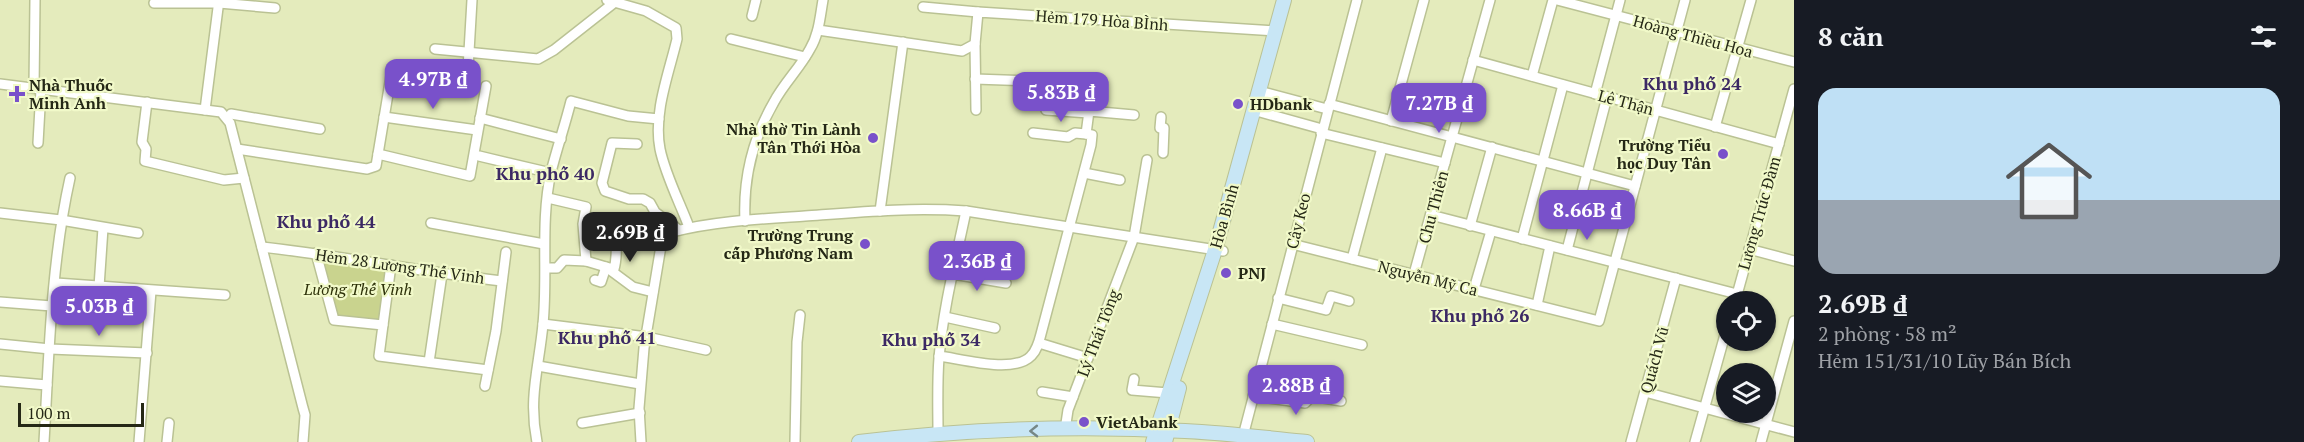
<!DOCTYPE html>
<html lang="vi">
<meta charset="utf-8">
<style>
body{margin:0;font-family:"PT Serif",serif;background:#242831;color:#f1f3f6;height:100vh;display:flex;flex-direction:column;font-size:22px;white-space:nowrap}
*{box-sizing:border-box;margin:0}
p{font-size:20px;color:#9ea1a6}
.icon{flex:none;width:33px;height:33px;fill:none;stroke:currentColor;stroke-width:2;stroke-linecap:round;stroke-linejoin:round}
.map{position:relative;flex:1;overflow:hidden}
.panel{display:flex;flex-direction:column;background:#171b24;width:510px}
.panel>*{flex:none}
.tools{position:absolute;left:1716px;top:291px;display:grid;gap:12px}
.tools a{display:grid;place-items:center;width:60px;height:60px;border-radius:50%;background:#171b24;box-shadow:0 2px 4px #0004;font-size:30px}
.scale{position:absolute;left:18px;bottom:15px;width:126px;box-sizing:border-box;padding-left:6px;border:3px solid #252816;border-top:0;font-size:16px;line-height:21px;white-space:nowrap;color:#252816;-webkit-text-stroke:4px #f1f9c9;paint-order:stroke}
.price{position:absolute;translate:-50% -51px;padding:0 14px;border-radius:12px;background:#7951ca;color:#fff;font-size:20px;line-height:39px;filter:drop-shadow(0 2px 3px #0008)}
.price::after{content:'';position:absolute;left:50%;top:36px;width:18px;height:14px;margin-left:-9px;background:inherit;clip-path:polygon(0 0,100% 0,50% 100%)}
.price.selected{background:#222;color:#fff}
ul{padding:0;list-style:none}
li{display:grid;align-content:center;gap:12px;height:318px;padding:0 24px}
li span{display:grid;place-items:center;height:186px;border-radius:18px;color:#555}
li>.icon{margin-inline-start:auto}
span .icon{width:108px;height:108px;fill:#fffc;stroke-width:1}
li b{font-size:26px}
h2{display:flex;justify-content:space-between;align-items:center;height:72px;padding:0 24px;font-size:26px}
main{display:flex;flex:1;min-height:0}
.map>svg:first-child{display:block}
</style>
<main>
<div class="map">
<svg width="1794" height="442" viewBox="0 0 1794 442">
<rect width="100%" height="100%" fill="#e4ebbc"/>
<polygon fill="#c9d38e" points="319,256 388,264 383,323 337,318"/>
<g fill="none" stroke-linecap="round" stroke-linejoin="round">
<g stroke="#bac294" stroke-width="12">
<g id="minor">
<path d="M607 0 646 11 676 28 677 39C669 73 653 113 660 149 665 174 680 203 689 227"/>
<polyline points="1557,0 1794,62"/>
<polyline points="154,3 219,3 275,8"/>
<polyline points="923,7 978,12"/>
<polyline points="752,16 756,0"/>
<polyline points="818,30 962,51 975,44 978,12 1275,31"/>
<polyline points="731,39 805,57"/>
<polyline points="975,44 976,110"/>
<polyline points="435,49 538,59 554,50 615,2"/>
<polyline points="1473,60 1779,144"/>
<polyline points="1532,76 1553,0"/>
<polyline points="975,79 1086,83"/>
<polyline points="0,84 221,112 230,123 303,408 305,415 303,442"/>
<polyline points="467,86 472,0"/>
<polyline points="34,88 35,0"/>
<polyline points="1259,91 1327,109"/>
<polyline points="1595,94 1620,0"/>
<polyline points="147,102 142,142 146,149 145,161 224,180 244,178"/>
<polyline points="1329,104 1635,186"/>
<polyline points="205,110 219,0"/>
<polyline points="1046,110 1089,113"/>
<polyline points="1253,110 1322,129"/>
<polyline points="231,114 320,129"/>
<polyline points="384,117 477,130"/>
<polyline points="1161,117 1160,128 1164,128 1163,153"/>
<polyline points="480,118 561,139"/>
<polyline points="1391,121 1424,0"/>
<polyline points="1715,127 1751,0"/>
<polyline points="1033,133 1068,137 1075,133 1086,134"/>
<polyline points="1321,133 1445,163"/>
<polyline points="38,143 41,89"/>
<polyline points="637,144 612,143 602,183 605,191 629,199 643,199 650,203 655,212 679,230"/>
<polyline points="237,149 367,169 376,166 391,76"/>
<polyline points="378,154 470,176 486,86"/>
<polyline points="479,156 551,173"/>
<polyline points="1084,173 1120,180"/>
<polyline points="548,198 586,207 583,224 586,261"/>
<polyline points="880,211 903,42"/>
<polyline points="0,213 61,220 138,233"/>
<polyline points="1431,215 1737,294"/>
<path d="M745 221C743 179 753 138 774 102 784 83 800 68 810 49 819 34 820 17 823 0"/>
<polyline points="431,223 544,244"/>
<polyline points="1470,226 1492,147"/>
<polyline points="1522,239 1563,85"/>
<polyline points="1292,244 1599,321 1685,0"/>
<path d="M262 247C342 256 422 272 502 281"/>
<polyline points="1749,249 1794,261"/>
<polyline points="1567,250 1607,97"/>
<polyline points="316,253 334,320 383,325 379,356 488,370"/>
<polyline points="1352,259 1382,148"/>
<polyline points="546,268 557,268 564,260 586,261 606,267 633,287 653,292"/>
<polyline points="953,274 1006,283"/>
<polyline points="1414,274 1490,0"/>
<path d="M595 280 601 282 606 267 614 269C619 252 614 238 617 222"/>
<polyline points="56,283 225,295"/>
<polyline points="99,287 103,228"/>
<polyline points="1474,289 1491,231"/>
<polyline points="1278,298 1326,310 1331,296 1349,301"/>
<polyline points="0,302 52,306 149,311"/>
<polyline points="1735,302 1794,89"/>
<polyline points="1537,305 1550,246"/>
<polyline points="945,317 995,328"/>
<polyline points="543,324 647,337 706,350"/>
<polyline points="1272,324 1362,345"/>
<polyline points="383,325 391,265"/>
<polyline points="1039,343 1088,358"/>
<polyline points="0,344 50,349 147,353"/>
<path d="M939 356C962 359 1014 374 1031 356 1037 350 1039 342 1041 334L1091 145 1092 135 1086 134 1089 111 1134 115"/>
<polyline points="429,362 442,274"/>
<polyline points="538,366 640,384"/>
<polyline points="1134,379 1132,390 1168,393"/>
<polyline points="0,381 47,385"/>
<polyline points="485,386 496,331 506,252"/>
<polyline points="1042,392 1073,397"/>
<polyline points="1645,392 1794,432"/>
<polyline points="1253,396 1305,403 1312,396 1341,401"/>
<polyline points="582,423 640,413"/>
<polyline points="1065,430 1068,410 1134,237 1147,160"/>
<path d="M938 433C938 407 937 383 939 358 943 308 956 259 966 211"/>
<polyline points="1242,440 1357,0"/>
<path d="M44 442C49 355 51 263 70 178"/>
<polyline points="139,442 151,291"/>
<polyline points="167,442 169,423"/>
<path d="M537 442C528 398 539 367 543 324 548 273 540 222 551 172 557 148 565 125 571 101L628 116 659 119"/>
<path d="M641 442 639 408 644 348 661 246 672 232C715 221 761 219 805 216 859 212 912 207 966 211L1223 251"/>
<polyline points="795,442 797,342 800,315"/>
<polyline points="1631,442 1676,278"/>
<polyline points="1695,442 1726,331"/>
<polyline points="1761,442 1794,321"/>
</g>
</g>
<g stroke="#bac294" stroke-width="16">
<g id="secondary">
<path d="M859 442C966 429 1077 425 1185 431 1226 433 1267 438 1307 442"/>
<polyline points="1153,442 1215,250 1284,0"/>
<polyline points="1165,442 1179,388"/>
</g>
</g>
<use href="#minor" stroke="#fff" stroke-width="9"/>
<use href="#secondary" stroke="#c8e6f5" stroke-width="14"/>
</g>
<defs><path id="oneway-chevron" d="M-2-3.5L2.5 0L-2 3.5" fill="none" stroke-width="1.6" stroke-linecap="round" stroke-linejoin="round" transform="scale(1.5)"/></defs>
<use stroke="#768786" href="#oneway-chevron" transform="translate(1034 431) rotate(179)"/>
<g fill="#7951ca" stroke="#f1f9c9" stroke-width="2">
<path d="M14 85h6v6h6v6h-6v6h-6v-6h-6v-6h6z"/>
<circle cx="1238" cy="104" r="6"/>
<circle cx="873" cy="138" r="6"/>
<circle cx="1723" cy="154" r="6"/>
<circle cx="865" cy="244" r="6"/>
<circle cx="1226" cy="273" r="6"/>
<circle cx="1084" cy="422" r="6"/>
</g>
<g text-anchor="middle" stroke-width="4.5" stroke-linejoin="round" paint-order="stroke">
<g font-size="16" fill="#252816" stroke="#f1f9c9">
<text transform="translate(1102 20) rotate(4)" y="6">Hẻm 179 Hòa BÌnh</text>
<text transform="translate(1693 36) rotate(15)" y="6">Hoàng Thiều Hoa</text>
<text transform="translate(1626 102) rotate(15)" y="6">Lê Thận</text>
<text transform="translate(1433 207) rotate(-75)" y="6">Chu Thiên</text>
<text transform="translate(1759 213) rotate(-74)" y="6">Lương Trúc Đàm</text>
<text transform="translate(1224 216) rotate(-74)" y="6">Hòa Bình</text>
<text transform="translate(1298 221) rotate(-76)" y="6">Cây Keo</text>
<text transform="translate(400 266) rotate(8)" y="6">Hẻm 28 Lương Thế Vinh</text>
<text transform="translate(1428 278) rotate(14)" y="6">Nguyễn Mỹ Ca</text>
<text transform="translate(1098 333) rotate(-69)" y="6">Lý Thái Tông</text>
<text transform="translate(1654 360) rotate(-75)" y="6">Quách Vũ</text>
</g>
<g font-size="16" font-weight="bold" fill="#252816" stroke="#f1f9c9" text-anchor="start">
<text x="29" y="91">Nhà Thuốc<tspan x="29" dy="18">Minh Anh</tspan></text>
<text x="1250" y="110">HDbank</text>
<text x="861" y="135" text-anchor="end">Nhà thờ Tin Lành<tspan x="861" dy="18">Tân Thới Hòa</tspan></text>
<text x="1711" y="151" text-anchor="end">Trường Tiểu<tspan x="1711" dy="18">học Duy Tân</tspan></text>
<text x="853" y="241" text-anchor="end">Trường Trung<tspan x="853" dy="18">cấp Phương Nam</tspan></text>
<text x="1238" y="279">PNJ</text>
<text x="1096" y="428">VietAbank</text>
</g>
<g font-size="16" font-style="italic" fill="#2c3008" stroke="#f1f9c9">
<text x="358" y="295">Lương Thế Vinh</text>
</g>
<g font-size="18" font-weight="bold" fill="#3c2964" stroke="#f1f9c9">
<text x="1692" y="90">Khu phố 24</text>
<text x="545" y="180">Khu phố 40</text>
<text x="326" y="228">Khu phố 44</text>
<text x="1480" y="322">Khu phố 26</text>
<text x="607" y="344">Khu phố 41</text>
<text x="931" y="346">Khu phố 34</text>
</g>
</g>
</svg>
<div class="tools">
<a><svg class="icon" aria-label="locate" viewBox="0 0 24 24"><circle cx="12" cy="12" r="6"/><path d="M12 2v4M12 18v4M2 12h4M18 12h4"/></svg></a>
<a><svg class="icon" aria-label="layers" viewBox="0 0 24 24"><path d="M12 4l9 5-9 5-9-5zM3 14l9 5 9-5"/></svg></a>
</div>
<div class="scale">100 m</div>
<b class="price" style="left:433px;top:110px">4.97B ₫</b>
<b class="price" style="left:1061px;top:123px">5.83B ₫</b>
<b class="price" style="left:1439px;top:134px">7.27B ₫</b>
<b class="price" style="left:1587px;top:241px">8.66B ₫</b>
<b class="price selected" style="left:630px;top:263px">2.69B ₫</b>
<b class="price" style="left:977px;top:292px">2.36B ₫</b>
<b class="price" style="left:99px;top:337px">5.03B ₫</b>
<b class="price" style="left:1296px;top:416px">2.88B ₫</b>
</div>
<section class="panel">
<h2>8 căn<svg class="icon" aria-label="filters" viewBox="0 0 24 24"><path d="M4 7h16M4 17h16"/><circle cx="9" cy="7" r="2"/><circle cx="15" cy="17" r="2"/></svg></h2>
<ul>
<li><span style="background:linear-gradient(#bfe0f5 60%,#9aa5b1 0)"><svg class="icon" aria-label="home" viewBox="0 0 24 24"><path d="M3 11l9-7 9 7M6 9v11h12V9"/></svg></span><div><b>2.69B ₫</b><p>2 phòng · 58 m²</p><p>Hẻm 151/31/10 Lũy Bán Bích</p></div></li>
</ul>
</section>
</main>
